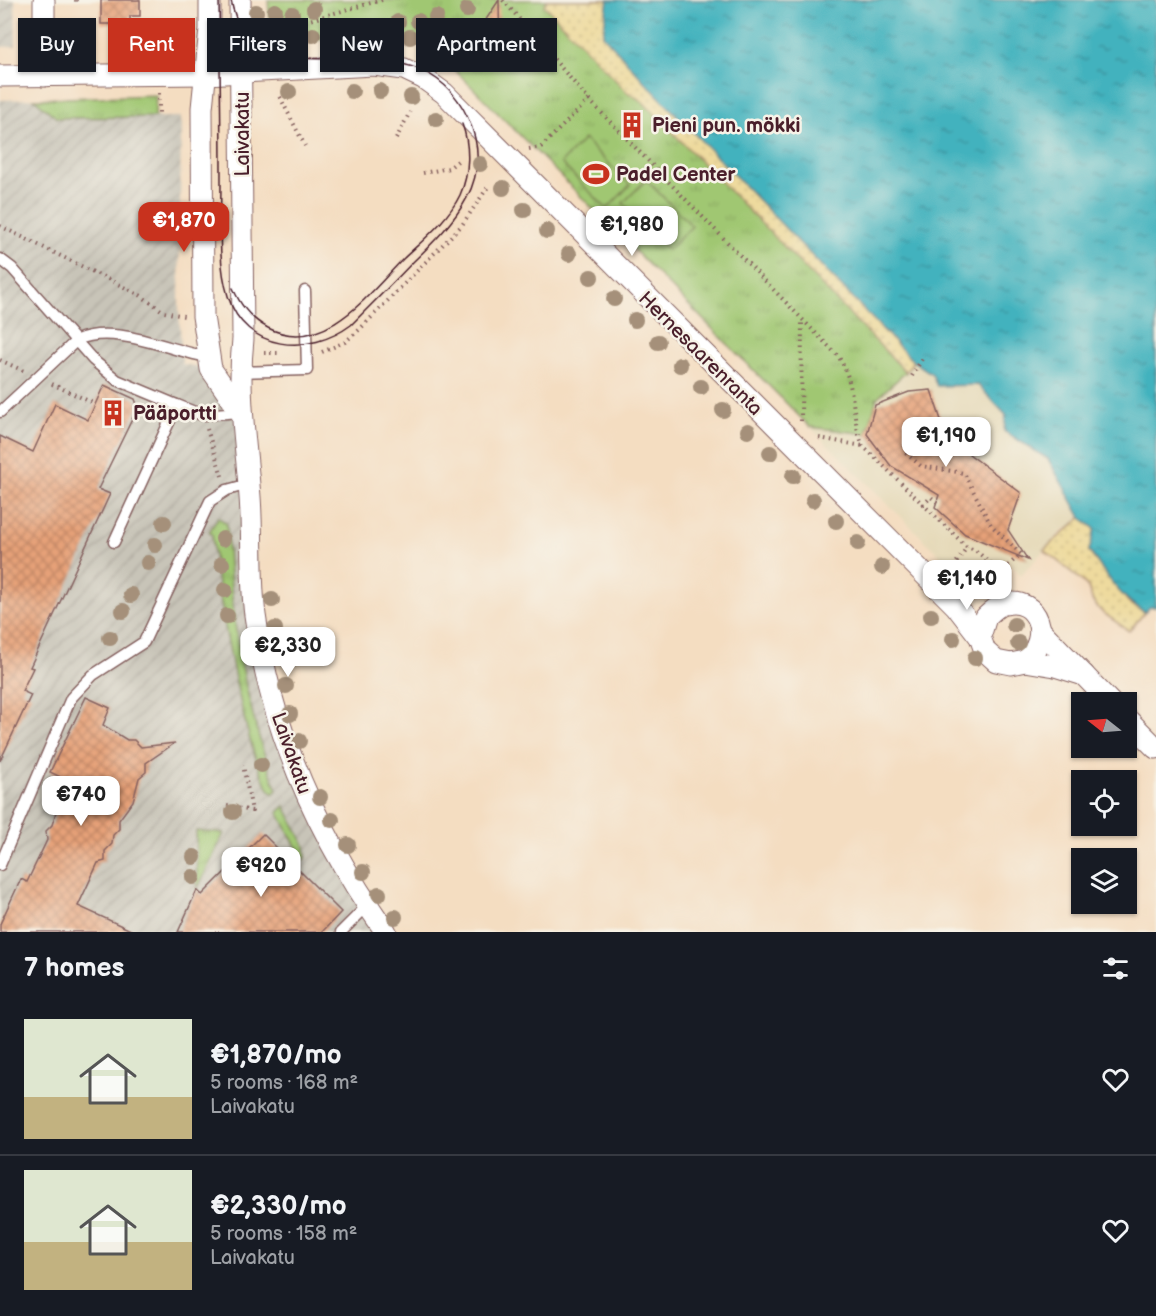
<!DOCTYPE html>
<meta charset="utf-8">
<style>
body{margin:0;font-family:"Balsamiq Sans",sans-serif;background:#242831;color:#f1f3f6;height:100vh;display:flex;flex-direction:column;font-size:22px;white-space:nowrap}
*{box-sizing:border-box;margin:0}
p{font-size:20px;color:#9ea1a6}
.icon{flex:none;width:33px;height:33px;fill:none;stroke:currentColor;stroke-width:2;stroke-linecap:round;stroke-linejoin:round}
.map{position:relative;height:932px;overflow:hidden}
.drawer{display:flex;flex-direction:column;background:#171b24;flex:1}
.drawer>*{flex:none}
.hud{position:absolute;left:18px;top:18px;width:600px;height:54px;display:flex;gap:12px}
.needle{width:39px;rotate:287deg}
.fabs{position:absolute;left:1071px;top:692px;display:grid;gap:12px}
.fabs a{display:grid;place-items:center;width:66px;height:66px;border-radius:0px;background:#171b24;box-shadow:0 2px 4px #0004;font-size:30px}
.price{position:absolute;translate:-50% -51px;padding:0 14px;border-radius:12px;background:#fff;color:#222;font-size:20px;line-height:39px;filter:drop-shadow(0 2px 3px #0008)}
.price::after{content:'';position:absolute;left:50%;top:36px;width:18px;height:14px;margin-left:-9px;background:inherit;clip-path:polygon(0 0,100% 0,50% 100%)}
.price.active{background:#c8321e;color:#fff}
ul{padding:0;list-style:none}
li{display:flex;align-items:center;gap:18px;height:150px;padding:0 24px}
li+li{border-top:2px solid #363941}
li span{display:grid;place-items:center;flex:none;width:168px;height:120px;border-radius:0px;color:#555}
li>.icon{margin-inline-start:auto}
span .icon{width:72px;height:72px;fill:#fffc;stroke-width:1}
li b{font-size:26px}
h2{display:flex;justify-content:space-between;align-items:center;height:72px;padding:0 24px;font-size:26px}
.pill{padding:0 21px;border-radius:0px;background:#171b24;box-shadow:0 2px 4px #0004;font-size:21px;line-height:54px}
.pill.active{background:#c8321e;color:#fff}
.map>svg:first-child{display:block}
</style>
<div class="map">
<svg width="1156" height="932" viewBox="0 0 1156 932">
<defs>
<pattern id="industrial-furrows" width="10" height="10" patternUnits="userSpaceOnUse" patternTransform="scale(1.5)"><rect width="10" height="10" fill="#c8c4b8"/><path d="M-1 1l2-2M0 10L10 0M9 11l2-2" fill="none" stroke="#ada89e"/></pattern>
<pattern id="grass-tufts" width="24" height="20" patternUnits="userSpaceOnUse" patternTransform="scale(1.5)"><rect width="24" height="20" fill="#a0c772"/><path d="M3 7l-1-3M5 7V3M7 7l1-3M15 17l-1-3M17 17v-4M19 17l1-3" fill="none" stroke="#8baa63"/></pattern>
<pattern id="sand-dots" width="8" height="8" patternUnits="userSpaceOnUse" patternTransform="scale(1.5)"><rect width="8" height="8" fill="#eeda9e"/><path d="M2 2h.1M6 6h.1" fill="none" stroke="#cebb88" stroke-width="1.8" stroke-linecap="round"/></pattern>
<pattern id="water-ripples" width="26" height="14" patternUnits="userSpaceOnUse" patternTransform="scale(1.5)"><rect width="26" height="14" fill="#43b2be"/><path d="M2 4q2-2 4 0t4 0M15 11q2-2 4 0t4 0" fill="none" stroke="#3a909b"/></pattern>
<pattern id="building-cross-hatch" width="8" height="8" patternUnits="userSpaceOnUse" patternTransform="scale(1.5)"><rect width="8" height="8" fill="#e6a178"/><path d="M0 0l8 8M0 8l8-8" fill="none" stroke="#bc8363"/></pattern>
</defs>
<rect width="100%" height="100%" fill="#f7f3e8"/>
<filter id="ink" filterUnits="userSpaceOnUse"><feTurbulence type="fractalNoise" baseFrequency=".0167" numOctaves="2"/><feDisplacementMap in="SourceGraphic" scale="12" xChannelSelector="R" yChannelSelector="G"/><feConvolveMatrix kernelMatrix="1 2 1 2 8 2 1 2 1" color-interpolation-filters="sRGB"/></filter>
<filter id="wash" filterUnits="userSpaceOnUse"><feTurbulence type="fractalNoise" baseFrequency=".008" numOctaves="4" result="noise"/><feDisplacementMap in="SourceGraphic" scale="24" xChannelSelector="R" yChannelSelector="G"/><feGaussianBlur stdDeviation="1.35" result="paint"/><feColorMatrix in="noise" values="0 0 0 0 0 0 0 0 0 0 0 0 0 0 0 0 0 1.4 0 .05"/><feComposite in="paint" operator="in"/></filter>
<g filter="url(#wash)">
<rect width="100%" height="100%" fill="#f4ddc1"/>
<polygon fill="#e6daba" points="913,361 932,374 937,386 977,385 1006,415 1004,431 1048,459 1081,517 1072,527 1064,529 1021,575 1006,559 978,579 965,580 810,427 867,434 877,398 906,372"/>
<g fill="url(#industrial-furrows)">
<polygon points="0,0 15,0 16,46 0,47"/>
<polygon points="34,99 57,118 181,117 179,308 182,364 211,369 241,412 253,541 284,738 386,932 0,932 0,100"/>
</g>
<g fill="url(#grass-tufts)" stroke="#75734e" stroke-width="1.5">
<polygon points="268,0 608,0 603,22 913,361 906,372 877,398 867,434 810,427 438,53 413,41 283,39 270,27"/>
<polygon points="156,95 155,117 57,118 34,99"/>
<path d="M218 517 227 524C230 616 244 705 277 790L273 794C247 769 214 577 212 535L209 532Z"/>
<polygon points="285,806 305,846 306,858 303,860 278,812"/>
<polygon points="196,831 224,833 197,890"/>
</g>
<g fill="url(#sand-dots)" stroke="#9c7c64" stroke-width="1.5">
<polygon points="547,0 608,0 603,35 913,361 906,372 642,101 627,92 544,5"/>
<path d="M1081 517 1095 529 1089 552 1130 604 1145 612 1129 631 1102 612 1093 602 1088 587 1080 579 1044 550C1056 538 1070 529 1081 517Z"/>
</g>
<g fill="#a0c772" stroke="#75734e" stroke-width="1.5">
<polygon points="584,139 630,185 607,209 561,163"/>
<polygon points="646,180 692,226 668,250 623,203"/>
</g>
<path fill="url(#water-ripples)" stroke="#466874" stroke-width="1.5" d="M608 0H1156V607H1150L1145 612C1120 599 1106 573 1089 551L1095 529 1081 517 1048 459 1004 431 1006 415 978 385 937 386 932 374 913 361 643 80 603 35Z"/>
<g id="blocks">
<g fill="url(#building-cross-hatch)">
<polygon points="101,0 140,0 140,16 130,16 130,24 101,24"/>
<polygon points="499,0 500,64 484,64 483,24"/>
<polygon points="104,385 135,399 138,407 98,489 110,494 30,667 33,668 22,691 31,695 0,761 0,436 33,452 55,404 88,420"/>
<polygon points="931,390 942,423 963,426 972,440 969,454 1021,493 1008,530 1028,560 965,534 935,507 939,495 891,466 867,434 875,405 909,392"/>
<polygon points="86,697 110,708 103,725 127,740 134,740 141,747 175,743 146,763 146,772 139,778 133,801 119,820 119,829 113,835 112,844 105,851 105,861 98,863 78,906 135,932 0,932 0,924 21,879 27,882 47,840 46,831 52,825 59,802 77,785 50,772"/>
<polygon points="263,834 341,912 322,932 178,932 197,890 202,895"/>
</g>
</g>
</g>
<g filter="url(#ink)">
<use href="#blocks" fill-opacity="0" stroke="#866260" stroke-width="1.5"/>
<g fill="none" stroke-linecap="round" stroke-linejoin="round">
<g stroke="#866260" stroke-width="13">
<g id="lane">
<polyline points="0,259 12,268 93,360 117,380 177,405"/>
<polyline points="240,372 307,370 305,291"/>
<path d="M0 412 77 340C114 323 170 351 209 357"/>
<polyline points="114,542 177,405 202,415 240,412"/>
<polyline points="0,865 71,698 93,675 144,642 210,501 227,490 249,484"/>
<polyline points="341,932 367,906"/>
</g>
</g>
<g stroke="#866260" stroke-width="23">
<g id="street">
<polyline points="44,0 44,76"/>
<polyline points="210,0 210,29 202,108 203,316 211,369 240,411"/>
<path d="M240 0 243 339C237 393 246 443 250 497 253 536 250 577 255 615 271 732 319 837 386 932"/>
<polyline points="0,76 206,74 374,65 404,69 423,78 444,93 956,606 980,637 985,651 996,661 1011,664 1025,661 1055,666 1084,675"/>
<polyline points="1041,631 1110,702"/>
<path d="M980 637 986 617C991 612 999 605 1005 604 1038 596 1053 638 1025 661"/>
<polyline points="1126,718 1156,748"/>
</g>
</g>
<g stroke="#866260" stroke-width="4" stroke-dasharray="1.5 4.5" stroke-linecap="butt">
<polyline points="76,0 76,6"/>
<path d="M503 0 589 100 838 356C857 384 850 417 863 446L967 547 975 550 1001 572 1021 554 991 525 964 473 921 466 903 451"/>
<polyline points="264,28 295,24 382,0"/>
<polyline points="159,93 159,117"/>
<polyline points="280,97 305,146"/>
<polyline points="396,139 410,112"/>
<polyline points="529,149 541,147 589,100"/>
<polyline points="423,173 449,168 459,160"/>
<polyline points="0,226 140,295 164,312 184,316"/>
<polyline points="322,352 345,342 359,330 462,225 488,187"/>
<polyline points="264,353 281,353"/>
<polyline points="0,360 24,371"/>
<polyline points="912,376 922,359"/>
<polyline points="52,384 93,403"/>
<polyline points="801,421 802,320"/>
<polyline points="207,429 222,476"/>
<polyline points="819,438 863,446"/>
<polyline points="923,505 931,497 937,502"/>
<polyline points="950,572 967,547"/>
<polyline points="227,806 252,811 243,765"/>
</g>
<use href="#lane" stroke="#fff" stroke-width="10"/>
<use href="#street" stroke="#fff" stroke-width="21"/>
<g stroke="#4a1f2b" stroke-width="1.5">
<path d="M219 0C220 61 221 121 221 182 221 219 217 260 228 296 245 352 310 356 351 325 372 304 392 284 412 263 453 223 497 181 468 118 414 0 253 118 231 0"/>
<path d="M233 288C240 305 251 319 268 328 324 356 369 294 403 259 423 240 448 220 460 195 470 173 470 145 462 124"/>
</g>
</g>
<g fill="#a5907a">
<circle cx="314" cy="9" r="8"/>
<circle cx="467" cy="10" r="8"/>
<circle cx="275" cy="11" r="8"/>
<circle cx="256" cy="12" r="8"/>
<circle cx="292" cy="14" r="8"/>
<circle cx="436" cy="17" r="8"/>
<circle cx="418" cy="21" r="8"/>
<circle cx="398" cy="22" r="8"/>
<circle cx="375" cy="27" r="8"/>
<circle cx="447" cy="31" r="8"/>
<circle cx="313" cy="35" r="8"/>
<circle cx="335" cy="35" r="8"/>
<circle cx="429" cy="35" r="8"/>
<circle cx="410" cy="37" r="8"/>
<circle cx="149" cy="43" r="8"/>
<circle cx="352" cy="91" r="8"/>
<circle cx="380" cy="91" r="8"/>
<circle cx="289" cy="92" r="8"/>
<circle cx="411" cy="97" r="8"/>
<circle cx="436" cy="119" r="8"/>
<circle cx="480" cy="164" r="8"/>
<circle cx="503" cy="188" r="8"/>
<circle cx="524" cy="210" r="8"/>
<circle cx="547" cy="231" r="8"/>
<circle cx="569" cy="254" r="8"/>
<circle cx="591" cy="277" r="8"/>
<circle cx="614" cy="299" r="8"/>
<circle cx="635" cy="320" r="8"/>
<circle cx="658" cy="342" r="8"/>
<circle cx="680" cy="365" r="8"/>
<circle cx="701" cy="387" r="8"/>
<circle cx="723" cy="410" r="8"/>
<circle cx="748" cy="431" r="8"/>
<circle cx="770" cy="453" r="8"/>
<circle cx="793" cy="476" r="8"/>
<circle cx="813" cy="500" r="8"/>
<circle cx="836" cy="521" r="8"/>
<circle cx="164" cy="523" r="8"/>
<circle cx="223" cy="539" r="8"/>
<circle cx="858" cy="543" r="8"/>
<circle cx="155" cy="545" r="8"/>
<circle cx="148" cy="563" r="8"/>
<circle cx="222" cy="564" r="8"/>
<circle cx="882" cy="567" r="8"/>
<circle cx="225" cy="590" r="8"/>
<circle cx="131" cy="595" r="8"/>
<circle cx="272" cy="600" r="8"/>
<circle cx="123" cy="611" r="8"/>
<circle cx="227" cy="616" r="8"/>
<circle cx="931" cy="616" r="8"/>
<circle cx="1014" cy="625" r="8"/>
<circle cx="275" cy="629" r="8"/>
<circle cx="110" cy="638" r="8"/>
<circle cx="953" cy="639" r="8"/>
<circle cx="1018" cy="643" r="8"/>
<circle cx="975" cy="658" r="8"/>
<circle cx="286" cy="686" r="8"/>
<circle cx="290" cy="714" r="8"/>
<circle cx="299" cy="741" r="8"/>
<circle cx="261" cy="765" r="8"/>
<circle cx="320" cy="797" r="8"/>
<circle cx="233" cy="812" r="8"/>
<circle cx="332" cy="820" r="8"/>
<circle cx="348" cy="845" r="8"/>
<circle cx="194" cy="857" r="8"/>
<circle cx="363" cy="872" r="8"/>
<circle cx="193" cy="877" r="8"/>
<circle cx="379" cy="894" r="8"/>
<circle cx="395" cy="917" r="8"/>
</g>
</g>
<defs>
<g id="building-bare" transform="scale(2.07)"><path d="M-4-6H4V6H1V3H-1V6H-4ZM-2.5-4.3h1.7v1.8h-1.7ZM.8-4.3h1.7v1.8H.8ZM-2.5-1h1.7V.8h-1.7ZM.8-1h1.7V.8H.8Z" fill="#c8321e" stroke="#f7f3e8" stroke-width="2.5" paint-order="stroke"/></g>
<g id="stadium-bare" transform="scale(2.07)"><path d="M0-5a6.5 5 0 1 0 0 10a6.5 5 0 1 0 0-10ZM-3.5-1.8h7v3.6h-7Z" fill="#c8321e" stroke="#f7f3e8" stroke-width="2.5" paint-order="stroke"/></g>
</defs>
<g fill-rule="evenodd">
<use href="#building-bare" x="632" y="125"/>
<use href="#stadium-bare" x="596" y="174"/>
<use href="#building-bare" x="113" y="413"/>
</g>
<g text-anchor="middle" stroke-width="5" stroke-linejoin="round" paint-order="stroke">
<g font-size="20" font-weight="bold" fill="#4a1f2b" stroke="#f7f3e8" text-anchor="start">
<text x="652" y="132">Pieni pun. mökki</text>
<text x="616" y="181">Padel Center</text>
<text x="133" y="420">Pääportti</text>
</g>
<g font-size="20" fill="#4a1f2b" stroke="#f7f3e8">
<text transform="translate(242 134) rotate(-90)" y="7">Laivakatu</text>
<text transform="translate(701 353) rotate(45)" y="7">Hernesaarenranta</text>
<text transform="translate(292 753) rotate(71)" y="7">Laivakatu</text>
</g>
</g>
</svg>
<div class="fabs">
<a><svg class="needle" viewBox="-14 -14 28 28"><path d="M0-13l5 13h-10z" fill="#e53935"/><path d="M0 13l5-13h-10z" fill="#9ea1a6"/></svg></a>
<a><svg class="icon" aria-label="locate" viewBox="0 0 24 24"><circle cx="12" cy="12" r="6"/><path d="M12 2v4M12 18v4M2 12h4M18 12h4"/></svg></a>
<a><svg class="icon" aria-label="layers" viewBox="0 0 24 24"><path d="M12 4l9 5-9 5-9-5zM3 14l9 5 9-5"/></svg></a>
</div>
<b class="price active" style="left:184px;top:253px">€1,870</b>
<b class="price" style="left:632px;top:257px">€1,980</b>
<b class="price" style="left:946px;top:468px">€1,190</b>
<b class="price" style="left:967px;top:611px">€1,140</b>
<b class="price" style="left:288px;top:678px">€2,330</b>
<b class="price" style="left:81px;top:827px">€740</b>
<b class="price" style="left:261px;top:898px">€920</b>
<div class="hud">
<a class="pill">Buy</a>
<a class="pill active">Rent</a>
<a class="pill">Filters</a>
<a class="pill">New</a>
<a class="pill">Apartment</a>
</div>
</div>
<section class="drawer">
<h2>7 homes<svg class="icon" aria-label="filters" viewBox="0 0 24 24"><path d="M4 7h16M4 17h16"/><circle cx="9" cy="7" r="2"/><circle cx="15" cy="17" r="2"/></svg></h2>
<ul>
<li><span style="background:linear-gradient(#dfe7d0 65%,#c2b280 0)"><svg class="icon" aria-label="home" viewBox="0 0 24 24"><path d="M3 11l9-7 9 7M6 9v11h12V9"/></svg></span><div><b>€1,870/mo</b><p>5 rooms · 168 m²</p><p>Laivakatu</p></div><svg class="icon" aria-label="heart" viewBox="0 0 24 24"><path d="M12 20l-8-8c-3-5 5-10 8-4 3-6 11-1 8 4z"/></svg></li>
<li><span style="background:linear-gradient(#dfe7d0 60%,#c2b280 0)"><svg class="icon" aria-label="home" viewBox="0 0 24 24"><path d="M3 11l9-7 9 7M6 9v11h12V9"/></svg></span><div><b>€2,330/mo</b><p>5 rooms · 158 m²</p><p>Laivakatu</p></div><svg class="icon" aria-label="heart" viewBox="0 0 24 24"><path d="M12 20l-8-8c-3-5 5-10 8-4 3-6 11-1 8 4z"/></svg></li>
</ul>
</section>
